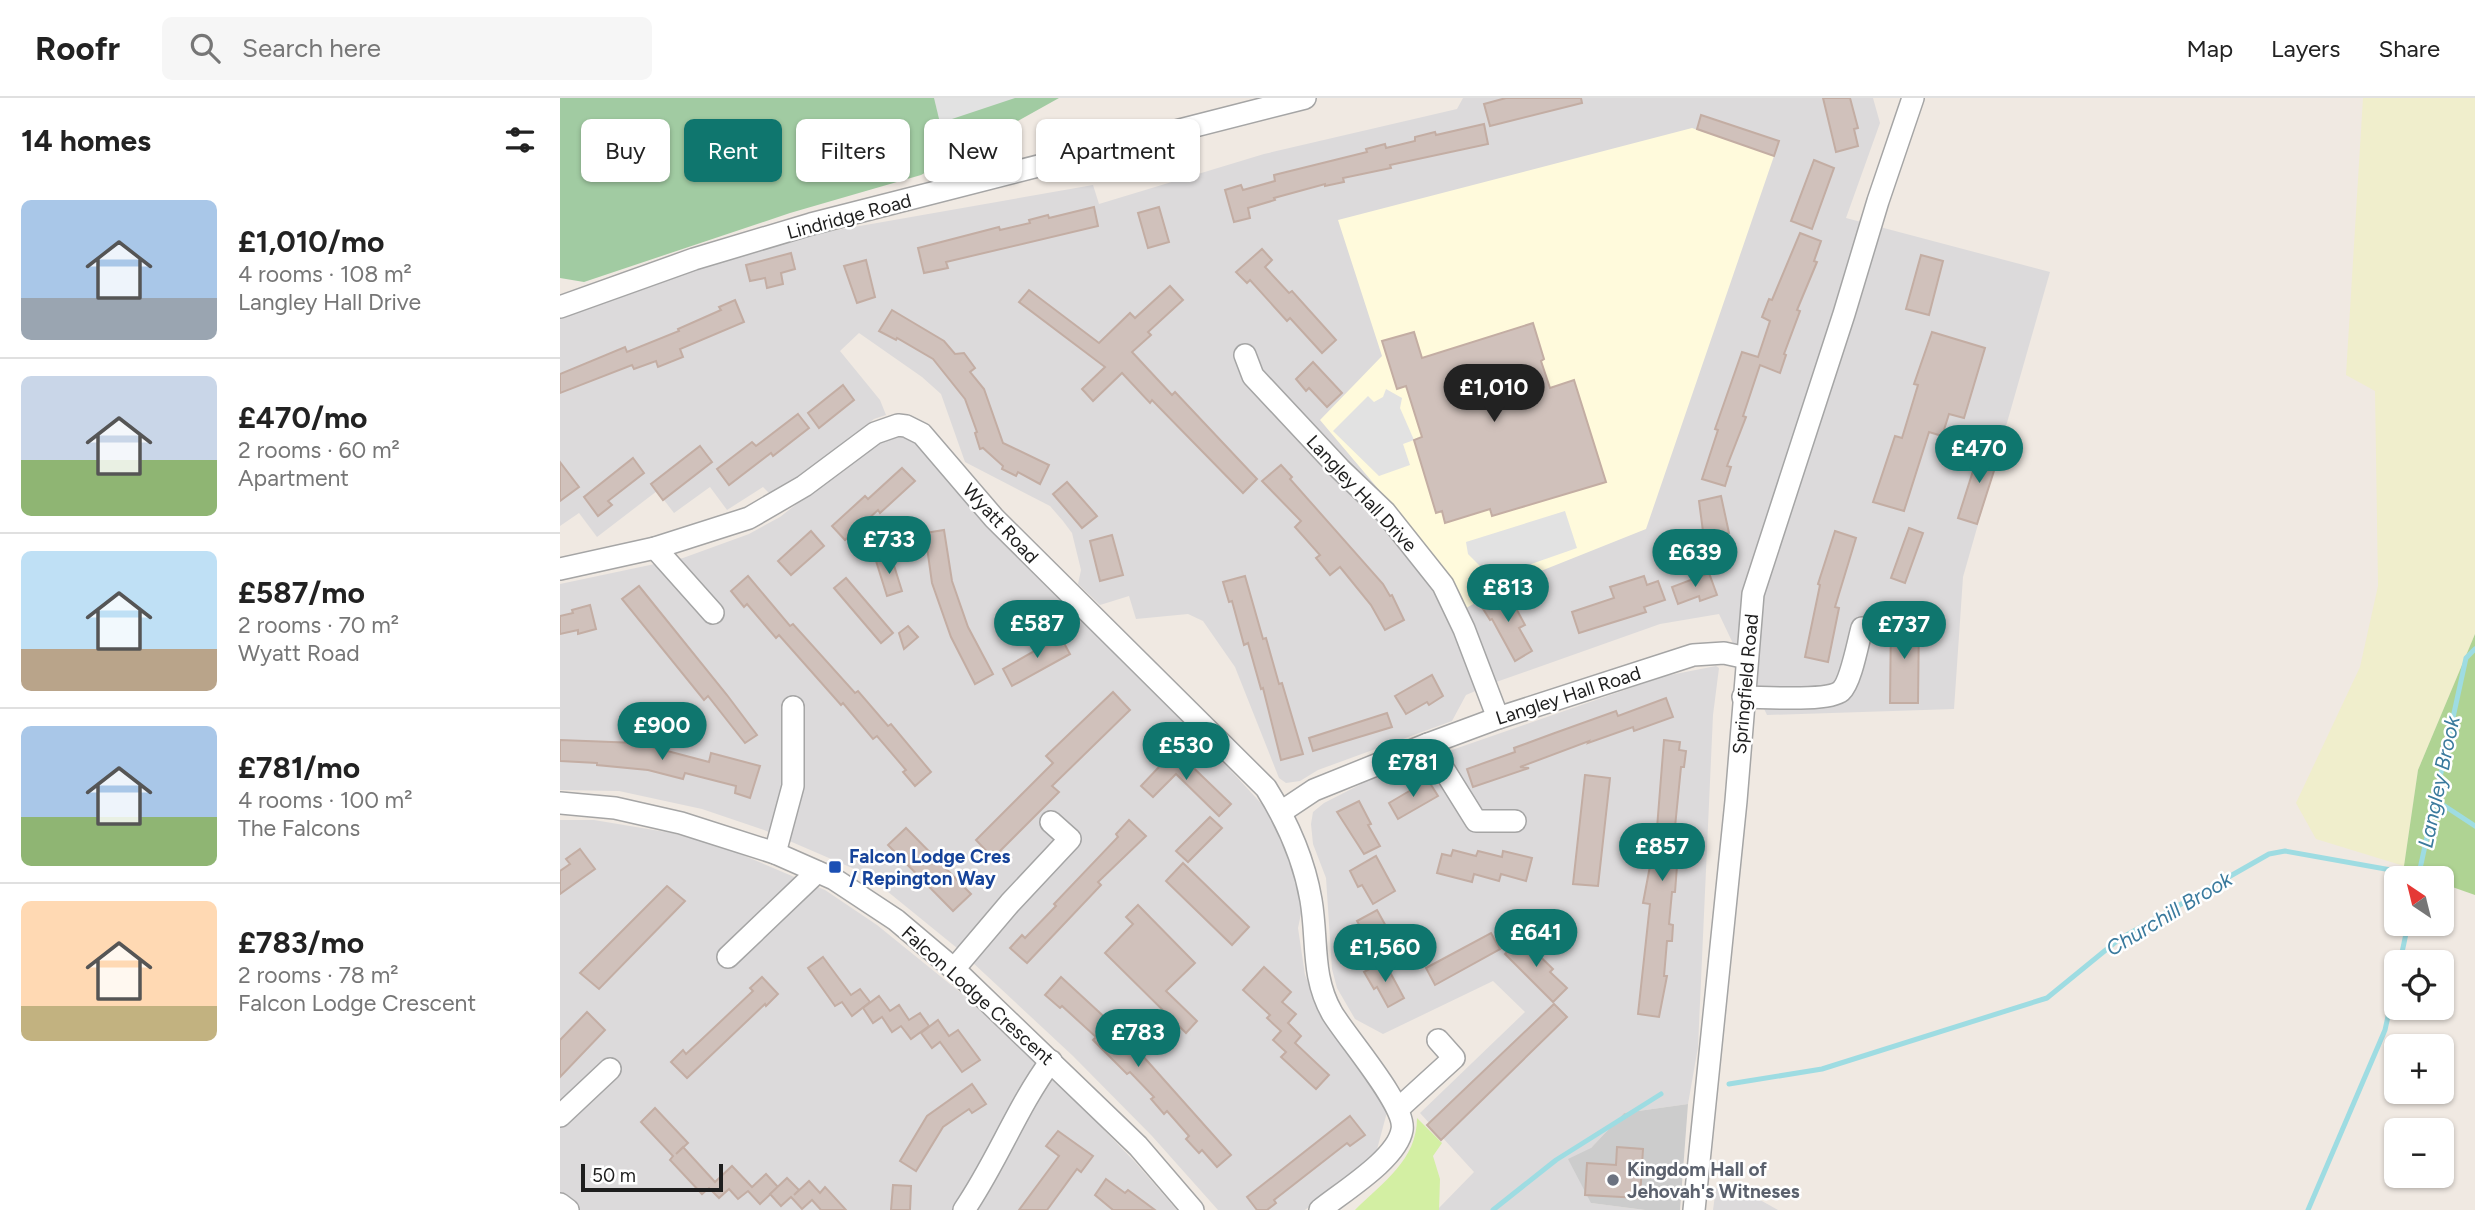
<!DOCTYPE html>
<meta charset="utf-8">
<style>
body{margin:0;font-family:Figtree,sans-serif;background:#f6f6f6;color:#222;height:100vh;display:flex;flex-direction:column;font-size:26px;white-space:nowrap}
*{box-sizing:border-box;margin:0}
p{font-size:23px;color:#767676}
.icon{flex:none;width:38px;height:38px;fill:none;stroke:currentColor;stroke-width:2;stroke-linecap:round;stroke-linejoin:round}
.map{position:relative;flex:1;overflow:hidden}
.sheet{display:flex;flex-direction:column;background:#fff;width:560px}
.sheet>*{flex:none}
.hud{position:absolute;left:21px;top:21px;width:665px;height:63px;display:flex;gap:14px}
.needle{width:46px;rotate:325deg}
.buttons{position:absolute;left:1824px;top:768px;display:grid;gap:14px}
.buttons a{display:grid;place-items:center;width:70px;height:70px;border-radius:10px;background:#fff;box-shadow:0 2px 5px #0004;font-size:35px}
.scale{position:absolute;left:21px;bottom:18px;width:142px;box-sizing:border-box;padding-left:7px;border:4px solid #1e1e1e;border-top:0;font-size:19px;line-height:24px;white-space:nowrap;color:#1e1e1e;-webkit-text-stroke:5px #fff;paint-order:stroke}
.price{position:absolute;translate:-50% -60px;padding:0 16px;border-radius:24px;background:#0f766e;color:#fff;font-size:23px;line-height:46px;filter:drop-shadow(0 2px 4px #0008)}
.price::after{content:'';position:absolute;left:50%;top:42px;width:21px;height:16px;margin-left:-10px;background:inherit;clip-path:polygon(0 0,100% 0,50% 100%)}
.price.on{background:#222;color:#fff}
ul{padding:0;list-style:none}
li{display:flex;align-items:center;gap:21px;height:175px;padding:0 21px}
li+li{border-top:2px solid #e0e0e0}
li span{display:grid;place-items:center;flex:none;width:196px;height:140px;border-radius:10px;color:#555}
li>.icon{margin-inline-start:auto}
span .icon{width:84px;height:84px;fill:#fffc;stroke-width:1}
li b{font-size:30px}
h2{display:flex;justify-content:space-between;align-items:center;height:84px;padding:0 21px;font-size:30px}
.chip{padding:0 24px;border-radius:10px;background:#fff;box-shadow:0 2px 5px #0004;font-size:24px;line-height:63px}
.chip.on{background:#0f766e;color:#fff}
header{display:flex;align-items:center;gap:42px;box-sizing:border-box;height:98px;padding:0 35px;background:#fff;border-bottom:2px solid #e0e0e0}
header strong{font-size:33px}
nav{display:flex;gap:38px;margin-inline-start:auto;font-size:24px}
.search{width:490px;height:63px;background:#f6f6f6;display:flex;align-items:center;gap:18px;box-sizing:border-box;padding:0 24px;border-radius:10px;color:#767676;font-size:26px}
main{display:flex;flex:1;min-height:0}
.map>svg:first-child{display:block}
</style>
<header>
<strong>Roofr</strong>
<div class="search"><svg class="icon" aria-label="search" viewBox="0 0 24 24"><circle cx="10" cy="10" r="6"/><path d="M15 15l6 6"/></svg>Search here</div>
<nav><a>Map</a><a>Layers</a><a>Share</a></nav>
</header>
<main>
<section class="sheet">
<h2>14 homes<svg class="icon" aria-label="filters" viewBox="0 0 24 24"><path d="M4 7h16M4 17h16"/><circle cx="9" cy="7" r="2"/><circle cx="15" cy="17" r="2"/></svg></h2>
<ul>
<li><span style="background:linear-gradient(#a9c7e8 70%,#9aa5b1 0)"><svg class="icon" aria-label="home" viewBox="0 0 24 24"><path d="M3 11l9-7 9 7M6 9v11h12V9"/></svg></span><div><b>£1,010/mo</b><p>4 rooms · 108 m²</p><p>Langley Hall Drive</p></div></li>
<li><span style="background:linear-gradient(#c9d6e8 60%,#8fb573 0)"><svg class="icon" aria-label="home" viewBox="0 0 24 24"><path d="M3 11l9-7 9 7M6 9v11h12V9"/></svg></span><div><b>£470/mo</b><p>2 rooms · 60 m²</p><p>Apartment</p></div></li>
<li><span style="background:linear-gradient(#bfe0f5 70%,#b9a48a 0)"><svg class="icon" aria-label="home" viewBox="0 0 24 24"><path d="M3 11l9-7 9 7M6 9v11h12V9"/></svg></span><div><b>£587/mo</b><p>2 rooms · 70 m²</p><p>Wyatt Road</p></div></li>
<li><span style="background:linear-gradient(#a9c7e8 65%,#8fb573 0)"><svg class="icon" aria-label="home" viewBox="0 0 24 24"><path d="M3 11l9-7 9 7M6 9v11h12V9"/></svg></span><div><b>£781/mo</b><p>4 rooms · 100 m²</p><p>The Falcons</p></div></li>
<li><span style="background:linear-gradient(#ffd9b3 75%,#c2b280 0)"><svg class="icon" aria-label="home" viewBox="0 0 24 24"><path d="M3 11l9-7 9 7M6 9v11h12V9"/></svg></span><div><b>£783/mo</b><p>2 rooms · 78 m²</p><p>Falcon Lodge Crescent</p></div></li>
</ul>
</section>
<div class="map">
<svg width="1915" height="1112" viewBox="0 0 1915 1112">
<rect width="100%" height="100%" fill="#f0e9e2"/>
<g fill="#dcdadb">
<polygon points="903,0 1313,0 1320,25 1286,120 1490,174 1403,479 1394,611 1207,617 1159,516 1100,526 939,583 906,597 892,623 758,672 740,683 726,685 719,680 675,569 643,523 628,516 576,521 569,498 540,507 518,486 521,472 512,435 503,423 490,408 405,364 381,296 362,279 299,235 280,253 320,302 326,317 314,321 248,373 211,397 203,389 167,412 150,389 114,415 97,393 37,439 19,415 0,428 0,220 203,145 533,87 539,106 704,56 897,11"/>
<polygon points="334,335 359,344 373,365 435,437 631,629 709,714 728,754 743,806 738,830 745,877 762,916 827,1014 815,1059 745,1112 658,1112 592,1038 513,958 397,850 306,776 204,732 142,711 59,693 0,692 0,486 123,460 189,436 220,419 325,337"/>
<polygon points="1156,568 1159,570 1153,617 1138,949 1128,1006 1064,1015 1031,1050 1031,1105 1085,1112 877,1112 914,1074 860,1015 965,914 933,883 823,936 795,921 777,890 772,871 766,780 753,746 751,726 753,714 764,705 817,678 1105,578"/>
<polygon points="0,722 34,722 112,735 166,750 265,792 317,827 401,895 507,994 575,1064 617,1112 0,1112"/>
<polygon points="1156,1090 1193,1098 1218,1112 1153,1112"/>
</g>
<polygon fill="#fffadc" points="1132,30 1214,58 1086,431 956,483 906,510 883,471 859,439 760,322 822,258 778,122"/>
<polygon fill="#ccc" points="1128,1006 1120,1112 1085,1112 1031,1105 1008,1061 1031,1050 1064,1015"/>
<polygon fill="#f0eecc" points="1803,0 1915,0 1915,536 1858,672 1844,768 1756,741 1736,705 1800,569 1818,488 1815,293 1786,277"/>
<path fill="#d3efa3" d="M857 1020 882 1045 873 1058 880 1081 879 1112H795C823 1084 857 1062 857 1020Z"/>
<polygon fill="#afd393" points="1915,536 1915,797 1881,785 1881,780 1870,780 1844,768 1858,672"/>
<polygon fill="#a1cba2" points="0,0 499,0 361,77 230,115 24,184 0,180"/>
<g fill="#e2e2e2">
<polygon points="374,0 455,0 380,25"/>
<polygon points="826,291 842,300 840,310 854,342 843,346 850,367 819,378 773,333 808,298 814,304 823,299"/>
<polygon points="1005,413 1017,450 925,482 921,469 908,456 906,444"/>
</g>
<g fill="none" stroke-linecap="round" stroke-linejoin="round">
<g stroke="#9edce2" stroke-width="5">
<polyline points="1874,701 1915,728"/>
<polyline points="1858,780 1906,560 1915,551"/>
<polyline points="1840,864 1848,826"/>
<polyline points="1169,986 1262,971 1487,900 1558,842 1709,756 1725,753 1859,777"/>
<polyline points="933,1112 996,1062 1101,996"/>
<polyline points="1748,1112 1825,932 1836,882"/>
</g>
</g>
<g fill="#d0c1bb" stroke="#c3ada3" stroke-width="2">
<polygon points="946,0 1021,0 1022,5 930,28 924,6"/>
<polygon points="1263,0 1290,0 1298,30 1294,31 1298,48 1276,54"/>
<polygon points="1141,17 1219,43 1214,58 1137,31"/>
<polygon points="924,26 928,46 830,67 831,70 783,80 784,84 765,88 765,86 714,100 715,102 688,110 690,120 674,124 665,92 681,87 683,92 715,83 714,77 807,54 806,51 825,46 826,50 855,43 855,39 875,34 876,37"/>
<polygon points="1254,62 1274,70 1252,131 1231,123"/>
<polygon points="534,109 538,128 386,164 388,170 364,175 358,150 439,129 440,132 470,125 469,122 488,117 489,120"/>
<polygon points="599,109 609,144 588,150 578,115"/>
<polygon points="1240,135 1261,143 1254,163 1257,164 1237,212 1240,213 1224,256 1226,257 1220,275 1200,267 1183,318 1186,319 1167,368 1171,369 1165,388 1142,381 1158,332 1155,331 1182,254 1198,259 1210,223 1202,219 1209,201 1212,202"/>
<polygon points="702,151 712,162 705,169 729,195 732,193 776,242 762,255 730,220 727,223 690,182 687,185 676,174"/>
<polygon points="231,155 235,171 221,175 223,186 207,190 205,180 190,183 186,167"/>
<polygon points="1361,157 1383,163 1369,217 1346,211"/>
<polygon points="306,162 315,199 297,205 284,168"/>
<polygon points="610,188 623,202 588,234 591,237 572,254 612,297 615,294 697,381 683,395 592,302 590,305 562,275 533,303 522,291 545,269 459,204 469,192 539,245 570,215 575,220"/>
<polygon points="175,202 184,224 120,251 123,259 98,269 96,263 74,271 72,267 0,295 0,276 65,249 67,254 119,233 118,231 161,212 159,209"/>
<polygon points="332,212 384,243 395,256 404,255 415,270 410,274 424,291 443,345 489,367 480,386 458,374 456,378 442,371 443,368 423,350 420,351 415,335 417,334 405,301 373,261 337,240 336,242 319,233"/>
<polygon points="973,225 984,261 981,263 990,290 1014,282 1046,384 932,418 930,411 885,425 882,413 876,415 854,342 862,339 846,288 837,291 822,243 854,234 862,260"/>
<polygon points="1372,234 1425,250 1404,320 1389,316 1382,338 1369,334 1344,413 1313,404 1335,338 1342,340 1358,287 1354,286"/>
<polygon points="753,264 782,295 767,309 749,290 746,293 736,281"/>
<polygon points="283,287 294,302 259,330 248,315"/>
<polygon points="238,316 249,330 213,358 211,355 169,387 157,371 192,344 196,348"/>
<polygon points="140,348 152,364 103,402 91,386"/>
<polygon points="1421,348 1440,354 1417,426 1398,420"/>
<polygon points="73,360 84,375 48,403 52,407 38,418 24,399"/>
<polygon points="0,364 19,389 0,403"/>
<polygon points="721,367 732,379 730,381 823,486 830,498 832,497 844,522 825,532 811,507 780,469 770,477 756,460 760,457 735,429 741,423 702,383"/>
<polygon points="342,370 355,383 320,415 318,412 285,442 272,428 305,398 308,401"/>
<polygon points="507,384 537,418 522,430 493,396"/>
<polygon points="1161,398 1169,435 1144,441 1139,403"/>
<polygon points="1349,430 1363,435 1345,485 1331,480"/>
<polygon points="384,432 392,483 408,529 433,576 415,586 391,539 372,485 365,435"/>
<polygon points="251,433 264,448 231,477 218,463"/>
<polygon points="1275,433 1296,440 1275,509 1279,510 1268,564 1245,559 1260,487 1258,486"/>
<polygon points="552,437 563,477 540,483 530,443"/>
<polygon points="331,458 342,493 327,498 316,463"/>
<polygon points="1149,475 1157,497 1140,503 1139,498 1118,506 1112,489"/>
<polygon points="188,478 230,528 233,526 295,595 298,593 328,628 331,626 371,674 355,688 343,674 346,672 317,638 313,641 283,605 281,607 219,537 216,540 187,506 184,509 171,493"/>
<polygon points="685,478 703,541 706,540 719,586 722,585 743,656 721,662 703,590 701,591 688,545 684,547 672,503 669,504 663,484"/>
<polygon points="1084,478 1087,487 1098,483 1105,502 1084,509 1086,514 1019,535 1012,514 1054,500 1050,489"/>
<polygon points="286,480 333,535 321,545 274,490"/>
<polygon points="79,488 167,597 197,637 185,645 148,598 144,602 62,501"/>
<polygon points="940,495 942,499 950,499 965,527 959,530 972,553 955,563 932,521 930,522 920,506"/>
<polygon points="30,507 36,531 18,536 18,532 0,536 0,518 13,515 12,512"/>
<polygon points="1331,521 1359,521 1358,605 1330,605"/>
<polygon points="348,528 358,539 344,551 339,535"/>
<polygon points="499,536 510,556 452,588 443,571 483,548 482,545"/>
<polygon points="872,577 883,598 869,607 867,604 846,616 835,598"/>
<polygon points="553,594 570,612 492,688 499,694 433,760 416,742 493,665 486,658"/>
<polygon points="1106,600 1113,619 1074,633 1073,629 1028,645 1029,643 960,669 969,670 913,689 907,671 955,654 954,650 992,636 1056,613 1058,618"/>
<polygon points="827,615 832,629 753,653 749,640"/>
<polygon points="0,642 77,645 149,664 151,655 200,668 190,700 175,695 176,688 125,675 123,681 88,672 37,667 37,665 0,663"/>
<polygon points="1104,642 1120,644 1119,652 1126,653 1124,669 1121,669 1115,729 1120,729 1115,794 1112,794 1109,826 1113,827 1112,843 1107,843 1104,878 1107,878 1099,919 1078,916 1090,806 1083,805 1090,768 1094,768"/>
<polygon points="615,652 671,706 659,718 616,676 593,699 581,688"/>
<polygon points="1025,677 1050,680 1038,788 1013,786"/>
<polygon points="868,682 878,698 838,721 829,705"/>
<polygon points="799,703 811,726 808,727 820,748 804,756 777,714"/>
<polygon points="650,719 662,730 628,764 616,753"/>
<polygon points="569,722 586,738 538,784 541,787 467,865 450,850 462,837 465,840 496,808 494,806 558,739 556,736"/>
<polygon points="346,730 411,796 393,813 328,747"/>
<polygon points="20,751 35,771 0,796 0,773 10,766 6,761"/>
<polygon points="893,752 916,758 918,753 942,759 943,753 972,760 966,783 941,776 939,783 914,776 912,784 877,775 882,756 891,758"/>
<polygon points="816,758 835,793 813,806 802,787 798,789 790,773"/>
<polygon points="623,765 689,829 672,847 606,783"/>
<polygon points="107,788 125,803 39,891 20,875"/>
<polygon points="578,807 635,865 606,893 637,923 626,935 545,855 573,826 566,819"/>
<polygon points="817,812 837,848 821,857 810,837 806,839 797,823"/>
<polygon points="931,835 940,851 875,887 866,870"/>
<polygon points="961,840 993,871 990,874 1007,890 993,904 945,856"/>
<polygon points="263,859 291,897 300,891 310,904 292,918 282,904 275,908 248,870"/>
<polygon points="824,863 844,900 828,909 817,889 814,891 804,874"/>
<polygon points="704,869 731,894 722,904 736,916 728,925 741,938 735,945 769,977 756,991 721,959 726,954 713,942 721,933 707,920 710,917 683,892"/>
<polygon points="202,879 218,896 206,908 205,906 127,980 111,964 123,952 126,956 141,942 193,893 190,890"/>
<polygon points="501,879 565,938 671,1057 657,1069 642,1052 639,1055 626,1041 629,1038 607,1013 604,1016 591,1001 594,999 570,974 567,976 533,942 536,939 502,908 500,910 485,897"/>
<polygon points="319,898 330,913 339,907 349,922 360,915 369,928 351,941 341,928 332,934 322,919 313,925 303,910"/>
<polygon points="994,906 1007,919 881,1042 867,1027"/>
<polygon points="27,914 45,932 0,979 0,942"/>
<polygon points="378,922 389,938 398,932 420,962 402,974 380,944 372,950 361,935"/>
<polygon points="412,986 426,1006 412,1015 409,1011 383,1029 356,1073 340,1063 367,1018"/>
<polygon points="95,1010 128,1045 116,1056 123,1049 155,1084 172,1068 192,1089 206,1076 218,1089 200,1106 188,1093 178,1101 169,1091 159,1100 149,1090 142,1096 110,1062 113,1058 81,1024"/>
<polygon points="790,1018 805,1037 790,1048 787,1045 714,1102 716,1105 707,1112 697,1112 687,1099"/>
<polygon points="498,1033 533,1058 521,1074 517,1071 487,1112 459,1112 499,1058 486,1048"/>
<polygon points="1057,1049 1083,1051 1080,1100 1025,1097 1027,1065 1056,1067"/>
<polygon points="227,1080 239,1092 234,1097 249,1083 260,1095 265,1089 286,1112 261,1112 252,1102 242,1111 231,1099 221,1108 210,1096"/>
<polygon points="546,1081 565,1095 568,1092 595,1112 553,1112 535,1097"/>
<polygon points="333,1087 351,1088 350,1112 331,1112"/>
</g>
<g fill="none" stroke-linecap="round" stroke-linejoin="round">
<g stroke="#a5a5a5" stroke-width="24">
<g id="minor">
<polyline points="0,209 134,161 251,126 745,0"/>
<polyline points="685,257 693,278 780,371 825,414 883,487 904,531 938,620"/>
<polyline points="95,450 153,515"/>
<path d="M0 471 95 450 189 420 244 388 315 335 338 327 346 328 362 336 434 420 706 690C728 725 744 761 751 802 758 843 751 878 772 915 787 940 847 1008 842 1032 837 1061 782 1094 760 1112"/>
<path d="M1183 599C1204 599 1268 604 1281 593 1291 584 1298 544 1302 530"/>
<polyline points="868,646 916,723 955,723"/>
<polyline points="0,705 55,710 121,725 215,755 274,781 336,822 394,871 578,1048 633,1112"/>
<polyline points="721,714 754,692 868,646 938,620 1133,557 1164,555 1187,560"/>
<polyline points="215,755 233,688 233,609"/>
<polyline points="168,859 257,774"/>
<polyline points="394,871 450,805 510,741 491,724"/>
<polyline points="838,1011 894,960 878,942"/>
<polyline points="0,1018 50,971"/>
<polyline points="0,1106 8,1112"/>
<path d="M404 1112C437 1064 457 1009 491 963"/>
<polyline points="1134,1112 1176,703 1193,496 1284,216 1318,103 1353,0"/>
</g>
</g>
<use href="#minor" stroke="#fff" stroke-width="21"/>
</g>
<rect fill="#1a4fb4" stroke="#fff" stroke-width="2.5" x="268" y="762" width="14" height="14" rx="3.5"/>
<circle fill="#6b7280" stroke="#fff" stroke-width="2.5" cx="1053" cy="1082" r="7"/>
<g text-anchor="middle" stroke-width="5" stroke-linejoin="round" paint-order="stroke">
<g font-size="19" fill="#1e1e1e" stroke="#fff">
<text transform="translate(289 118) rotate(-15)" y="7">Lindridge Road</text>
<text transform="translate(802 395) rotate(47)" y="7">Langley Hall Drive</text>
<text transform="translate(441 425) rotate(47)" y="7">Wyatt Road</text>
<text transform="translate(1185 586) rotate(-85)" y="7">Springfield Road</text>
<text transform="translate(1008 597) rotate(-18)" y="7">Langley Hall Road</text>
<text transform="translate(418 897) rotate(42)" y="7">Falcon Lodge Crescent</text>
</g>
<g font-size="19" font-weight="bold" fill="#164399" stroke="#fff" text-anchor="start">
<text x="289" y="765">Falcon Lodge Cres<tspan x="289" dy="22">/ Repington Way</tspan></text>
</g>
<g font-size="19" font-weight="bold" fill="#5b616d" stroke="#fff" text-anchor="start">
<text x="1067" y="1078">Kingdom Hall of<tspan x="1067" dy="22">Jehovah's Witneses</tspan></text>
</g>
<g font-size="21" font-style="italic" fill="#3a7a9d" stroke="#fff">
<text transform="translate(1879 684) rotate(-78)" y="7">Langley Brook</text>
<text transform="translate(1609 816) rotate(-31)" y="7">Churchill Brook</text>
</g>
</g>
</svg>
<div class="buttons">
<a><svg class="needle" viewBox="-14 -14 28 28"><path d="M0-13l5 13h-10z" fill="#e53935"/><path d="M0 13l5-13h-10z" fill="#767676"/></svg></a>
<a><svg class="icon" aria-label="locate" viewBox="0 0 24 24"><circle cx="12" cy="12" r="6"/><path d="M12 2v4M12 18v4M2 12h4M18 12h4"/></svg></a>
<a>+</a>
<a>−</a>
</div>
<div class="scale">50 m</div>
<b class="price on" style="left:934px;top:326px">£1,010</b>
<b class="price" style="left:1419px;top:387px">£470</b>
<b class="price" style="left:329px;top:478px">£733</b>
<b class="price" style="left:1135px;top:491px">£639</b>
<b class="price" style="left:948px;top:526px">£813</b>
<b class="price" style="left:477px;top:562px">£587</b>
<b class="price" style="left:1344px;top:563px">£737</b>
<b class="price" style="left:102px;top:664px">£900</b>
<b class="price" style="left:626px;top:684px">£530</b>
<b class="price" style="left:853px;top:701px">£781</b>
<b class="price" style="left:1102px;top:785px">£857</b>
<b class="price" style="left:976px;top:871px">£641</b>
<b class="price" style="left:825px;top:886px">£1,560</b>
<b class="price" style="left:578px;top:971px">£783</b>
<div class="hud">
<a class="chip">Buy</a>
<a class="chip on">Rent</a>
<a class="chip">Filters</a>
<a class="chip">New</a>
<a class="chip">Apartment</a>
</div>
</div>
</main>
